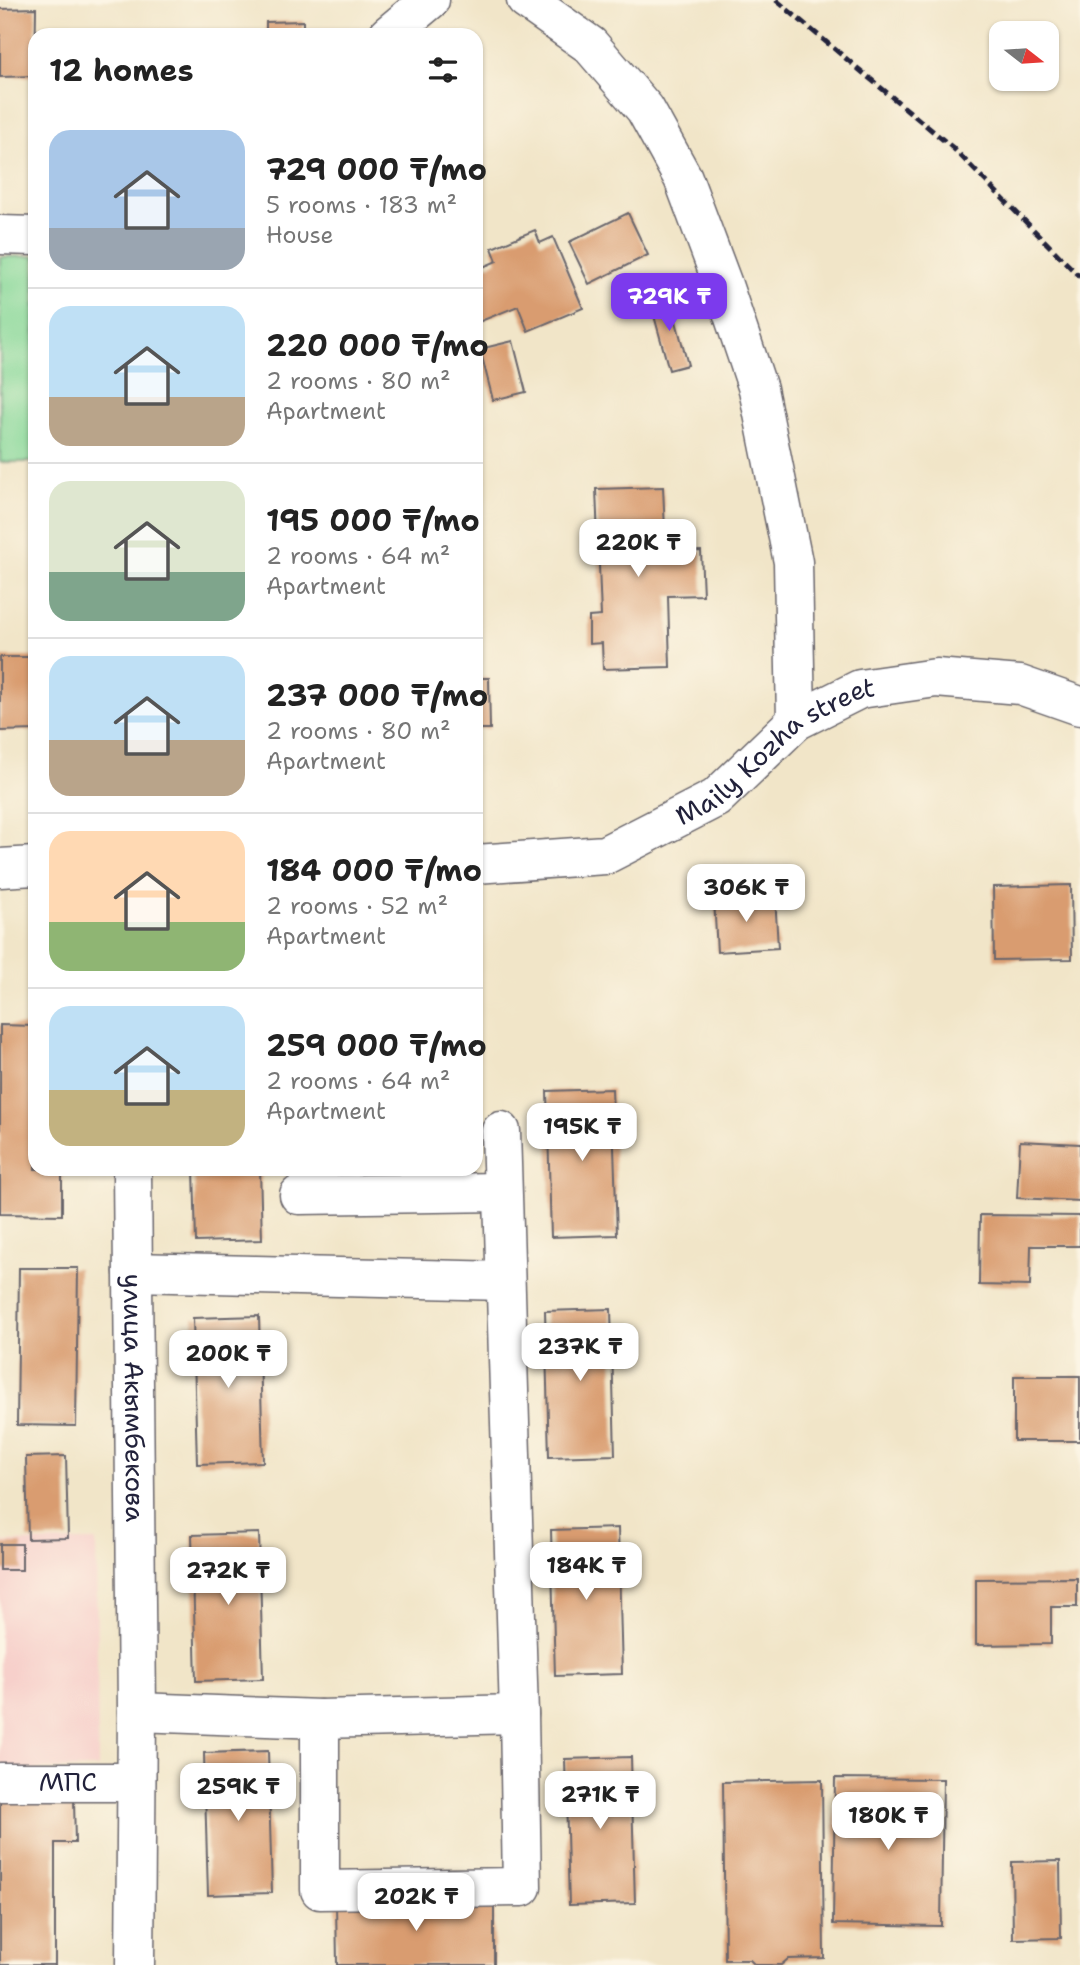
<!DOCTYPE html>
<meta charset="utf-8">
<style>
body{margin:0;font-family:"Shantell Sans",sans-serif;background:#f6f6f6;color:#222;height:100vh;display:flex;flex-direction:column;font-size:26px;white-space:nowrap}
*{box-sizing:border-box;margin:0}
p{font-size:23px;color:#767676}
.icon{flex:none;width:38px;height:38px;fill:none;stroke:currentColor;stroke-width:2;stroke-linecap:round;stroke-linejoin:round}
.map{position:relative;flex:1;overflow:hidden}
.details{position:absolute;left:28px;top:28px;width:455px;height:1148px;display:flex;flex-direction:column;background:#fff;border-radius:21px;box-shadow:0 2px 5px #0004}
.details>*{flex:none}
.needle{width:46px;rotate:107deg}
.controls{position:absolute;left:989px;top:21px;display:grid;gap:14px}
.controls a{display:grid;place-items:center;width:70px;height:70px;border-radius:14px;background:#fff;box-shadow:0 2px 5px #0004;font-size:35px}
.price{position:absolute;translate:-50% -60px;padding:0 16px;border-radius:14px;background:#fff;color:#222;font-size:23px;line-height:46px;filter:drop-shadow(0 2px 4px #0008)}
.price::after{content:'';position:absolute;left:50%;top:42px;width:21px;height:16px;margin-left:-10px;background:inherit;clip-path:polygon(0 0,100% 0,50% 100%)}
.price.on{background:#7c3aed;color:#fff}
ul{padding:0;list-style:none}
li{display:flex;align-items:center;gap:21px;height:175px;padding:0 21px}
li+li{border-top:2px solid #e0e0e0}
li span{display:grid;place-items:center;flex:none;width:196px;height:140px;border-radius:21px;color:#555}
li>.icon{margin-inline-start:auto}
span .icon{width:84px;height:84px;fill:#fffc;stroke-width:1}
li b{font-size:30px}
h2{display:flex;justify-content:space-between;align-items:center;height:84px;padding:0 21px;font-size:30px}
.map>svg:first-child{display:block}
</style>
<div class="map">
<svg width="1080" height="1965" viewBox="0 0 1080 1965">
<rect width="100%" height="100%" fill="#fcf5e5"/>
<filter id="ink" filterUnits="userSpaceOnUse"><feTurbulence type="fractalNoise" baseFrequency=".0143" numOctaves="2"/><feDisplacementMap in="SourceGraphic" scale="14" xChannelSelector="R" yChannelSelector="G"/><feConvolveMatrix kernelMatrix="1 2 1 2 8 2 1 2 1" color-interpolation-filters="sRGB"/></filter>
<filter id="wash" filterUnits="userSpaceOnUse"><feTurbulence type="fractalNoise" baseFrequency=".00686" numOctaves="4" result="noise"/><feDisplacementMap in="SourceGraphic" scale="28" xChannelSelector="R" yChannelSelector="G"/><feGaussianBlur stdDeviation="1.57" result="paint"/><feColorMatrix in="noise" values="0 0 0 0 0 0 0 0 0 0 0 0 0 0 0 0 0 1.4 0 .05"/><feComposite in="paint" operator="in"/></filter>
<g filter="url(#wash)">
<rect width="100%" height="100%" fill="#f1e5c8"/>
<polygon fill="#f7d0cb" points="96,1541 98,1768 0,1770 0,1542"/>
<polygon fill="#87d899" stroke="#547d6a" stroke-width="2" points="35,256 35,462 0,462 0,257"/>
<g id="blocks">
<g fill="#d99c70">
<polygon points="36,8 35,76 0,77 0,9"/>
<polygon points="303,21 303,35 266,35 266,22"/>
<polygon points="628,213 648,255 589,284 569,242"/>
<polygon points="535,230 540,243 553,237 583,308 528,331 518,306 476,323 476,259 479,258 483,267 497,261 492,248"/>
<polygon points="669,296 688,365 669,370 650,301"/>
<polygon points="513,341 526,392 493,400 480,349"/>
<polygon points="663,487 666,552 701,551 703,595 668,596 670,667 603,669 602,643 589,644 589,617 601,616 596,489"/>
<polygon points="0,657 35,657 35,730 0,731"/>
<polygon points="476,678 489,678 490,729 476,729"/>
<polygon points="1071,885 1072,959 994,960 993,887"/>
<polygon points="775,896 778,948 717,952 714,899"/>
<polygon points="0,1025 35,1026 35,1169 62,1169 62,1215 0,1214"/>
<polygon points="612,1089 617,1235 551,1237 547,1091"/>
<polygon points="1020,1141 1080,1144 1080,1201 1017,1198"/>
<polygon points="194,1169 260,1169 262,1240 196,1242"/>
<polygon points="980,1215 1080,1216 1080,1246 1031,1246 1030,1286 979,1285"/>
<polygon points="19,1268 78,1268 76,1426 17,1425"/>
<polygon points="611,1309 615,1455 549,1457 545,1311"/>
<polygon points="259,1316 263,1462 197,1464 193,1318"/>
<rect x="1014" y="1376" width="66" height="65"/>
<polygon points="66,1456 68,1538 28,1539 26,1457"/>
<polygon points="618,1528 622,1674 555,1676 551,1530"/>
<polygon points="259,1533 263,1679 196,1681 192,1535"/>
<rect x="0" y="1544" width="22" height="26"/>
<polygon points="1077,1578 1077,1607 1051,1607 1051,1644 976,1645 976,1579"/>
<polygon points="268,1751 272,1893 208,1895 204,1753"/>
<polygon points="631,1757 635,1903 569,1905 565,1759"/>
<polygon points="835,1778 943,1779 941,1926 833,1924"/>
<polygon points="822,1780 824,1958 788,1959 781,1965 755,1965 750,1960 725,1960 723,1782"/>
<polygon points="0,1791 74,1801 75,1843 55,1843 55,1965 0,1965"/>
<polygon points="1060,1861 1061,1938 1013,1939 1012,1862"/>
<polygon points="494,1900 494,1965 337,1965 336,1902"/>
</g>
</g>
</g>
<g filter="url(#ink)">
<use href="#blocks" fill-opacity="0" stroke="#6a666c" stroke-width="2"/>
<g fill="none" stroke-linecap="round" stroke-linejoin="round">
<g stroke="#6a666c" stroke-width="41">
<g id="minor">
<polyline points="526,0 590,45 645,109 683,178 723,285 758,389 793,562 796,721"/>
<polyline points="388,35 430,0"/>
<polyline points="0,235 35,236"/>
<path id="s1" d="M476 864 605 855 716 798 796 721 860 689 936 678 1020 685 1080 706"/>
<polyline points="0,868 35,866"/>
<path id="s2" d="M132 1169 137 1712 135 1965"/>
<polyline points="299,1195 502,1192"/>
<polyline points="133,1272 505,1281"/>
<polyline points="137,1712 320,1719 519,1714"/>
<polyline points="320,1719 320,1890 522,1887 519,1714 501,1131"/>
<path id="s3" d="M0 1782H136"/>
</g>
</g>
<use href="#minor" stroke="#fff" stroke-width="38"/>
<polyline stroke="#22223b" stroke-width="5" stroke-dasharray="10 5" stroke-linecap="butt" points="776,0 953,148 1080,277"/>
</g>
</g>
<g text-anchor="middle" stroke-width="5" stroke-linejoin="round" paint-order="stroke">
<g font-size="26" fill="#22223b" stroke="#fcf5e5">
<text dy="9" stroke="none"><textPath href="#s1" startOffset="331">Maily Kozha street</textPath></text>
<text dy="9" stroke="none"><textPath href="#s2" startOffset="229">улица Акымбекова</textPath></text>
<text dy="9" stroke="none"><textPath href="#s3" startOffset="68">МПС</textPath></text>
</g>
</g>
</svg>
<div class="controls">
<a><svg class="needle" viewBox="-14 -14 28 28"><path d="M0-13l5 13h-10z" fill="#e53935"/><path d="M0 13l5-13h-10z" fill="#767676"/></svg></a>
</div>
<b class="price on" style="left:669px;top:333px">729K ₸</b>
<b class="price" style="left:638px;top:579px">220K ₸</b>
<b class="price" style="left:746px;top:924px">306K ₸</b>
<b class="price" style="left:582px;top:1163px">195K ₸</b>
<b class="price" style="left:580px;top:1383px">237K ₸</b>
<b class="price" style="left:228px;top:1390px">200K ₸</b>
<b class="price" style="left:586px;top:1602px">184K ₸</b>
<b class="price" style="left:228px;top:1607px">272K ₸</b>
<b class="price" style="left:238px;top:1823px">259K ₸</b>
<b class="price" style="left:600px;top:1831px">271K ₸</b>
<b class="price" style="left:888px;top:1852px">180K ₸</b>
<b class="price" style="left:416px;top:1933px">202K ₸</b>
<section class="details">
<h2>12 homes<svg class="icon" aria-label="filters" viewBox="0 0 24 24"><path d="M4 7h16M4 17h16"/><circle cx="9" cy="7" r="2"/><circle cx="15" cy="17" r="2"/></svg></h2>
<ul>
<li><span style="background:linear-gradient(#a9c7e8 70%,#9aa5b1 0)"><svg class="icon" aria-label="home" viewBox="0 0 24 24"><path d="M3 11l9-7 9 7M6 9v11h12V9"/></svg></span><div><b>729 000 ₸/mo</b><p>5 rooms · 183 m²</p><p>House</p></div></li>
<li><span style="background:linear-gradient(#bfe0f5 65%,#b9a48a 0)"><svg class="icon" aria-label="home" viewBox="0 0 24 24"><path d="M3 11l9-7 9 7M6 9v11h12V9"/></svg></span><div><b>220 000 ₸/mo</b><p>2 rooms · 80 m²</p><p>Apartment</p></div></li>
<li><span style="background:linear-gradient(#dfe7d0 65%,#7fa58c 0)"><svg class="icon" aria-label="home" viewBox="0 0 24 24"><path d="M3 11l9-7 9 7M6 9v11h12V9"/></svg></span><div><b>195 000 ₸/mo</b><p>2 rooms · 64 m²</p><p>Apartment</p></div></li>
<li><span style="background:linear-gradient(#bfe0f5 60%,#b9a48a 0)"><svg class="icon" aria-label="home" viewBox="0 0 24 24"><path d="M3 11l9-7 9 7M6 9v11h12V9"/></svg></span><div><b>237 000 ₸/mo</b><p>2 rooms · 80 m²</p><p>Apartment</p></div></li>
<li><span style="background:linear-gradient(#ffd9b3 65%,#8fb573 0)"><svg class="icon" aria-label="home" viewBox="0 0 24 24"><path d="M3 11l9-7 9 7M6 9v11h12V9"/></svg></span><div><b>184 000 ₸/mo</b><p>2 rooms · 52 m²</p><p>Apartment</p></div></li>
<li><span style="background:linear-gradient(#bfe0f5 60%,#c2b280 0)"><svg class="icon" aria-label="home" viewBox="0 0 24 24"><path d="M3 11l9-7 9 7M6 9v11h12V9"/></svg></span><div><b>259 000 ₸/mo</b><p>2 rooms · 64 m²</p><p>Apartment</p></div></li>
</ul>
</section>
</div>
